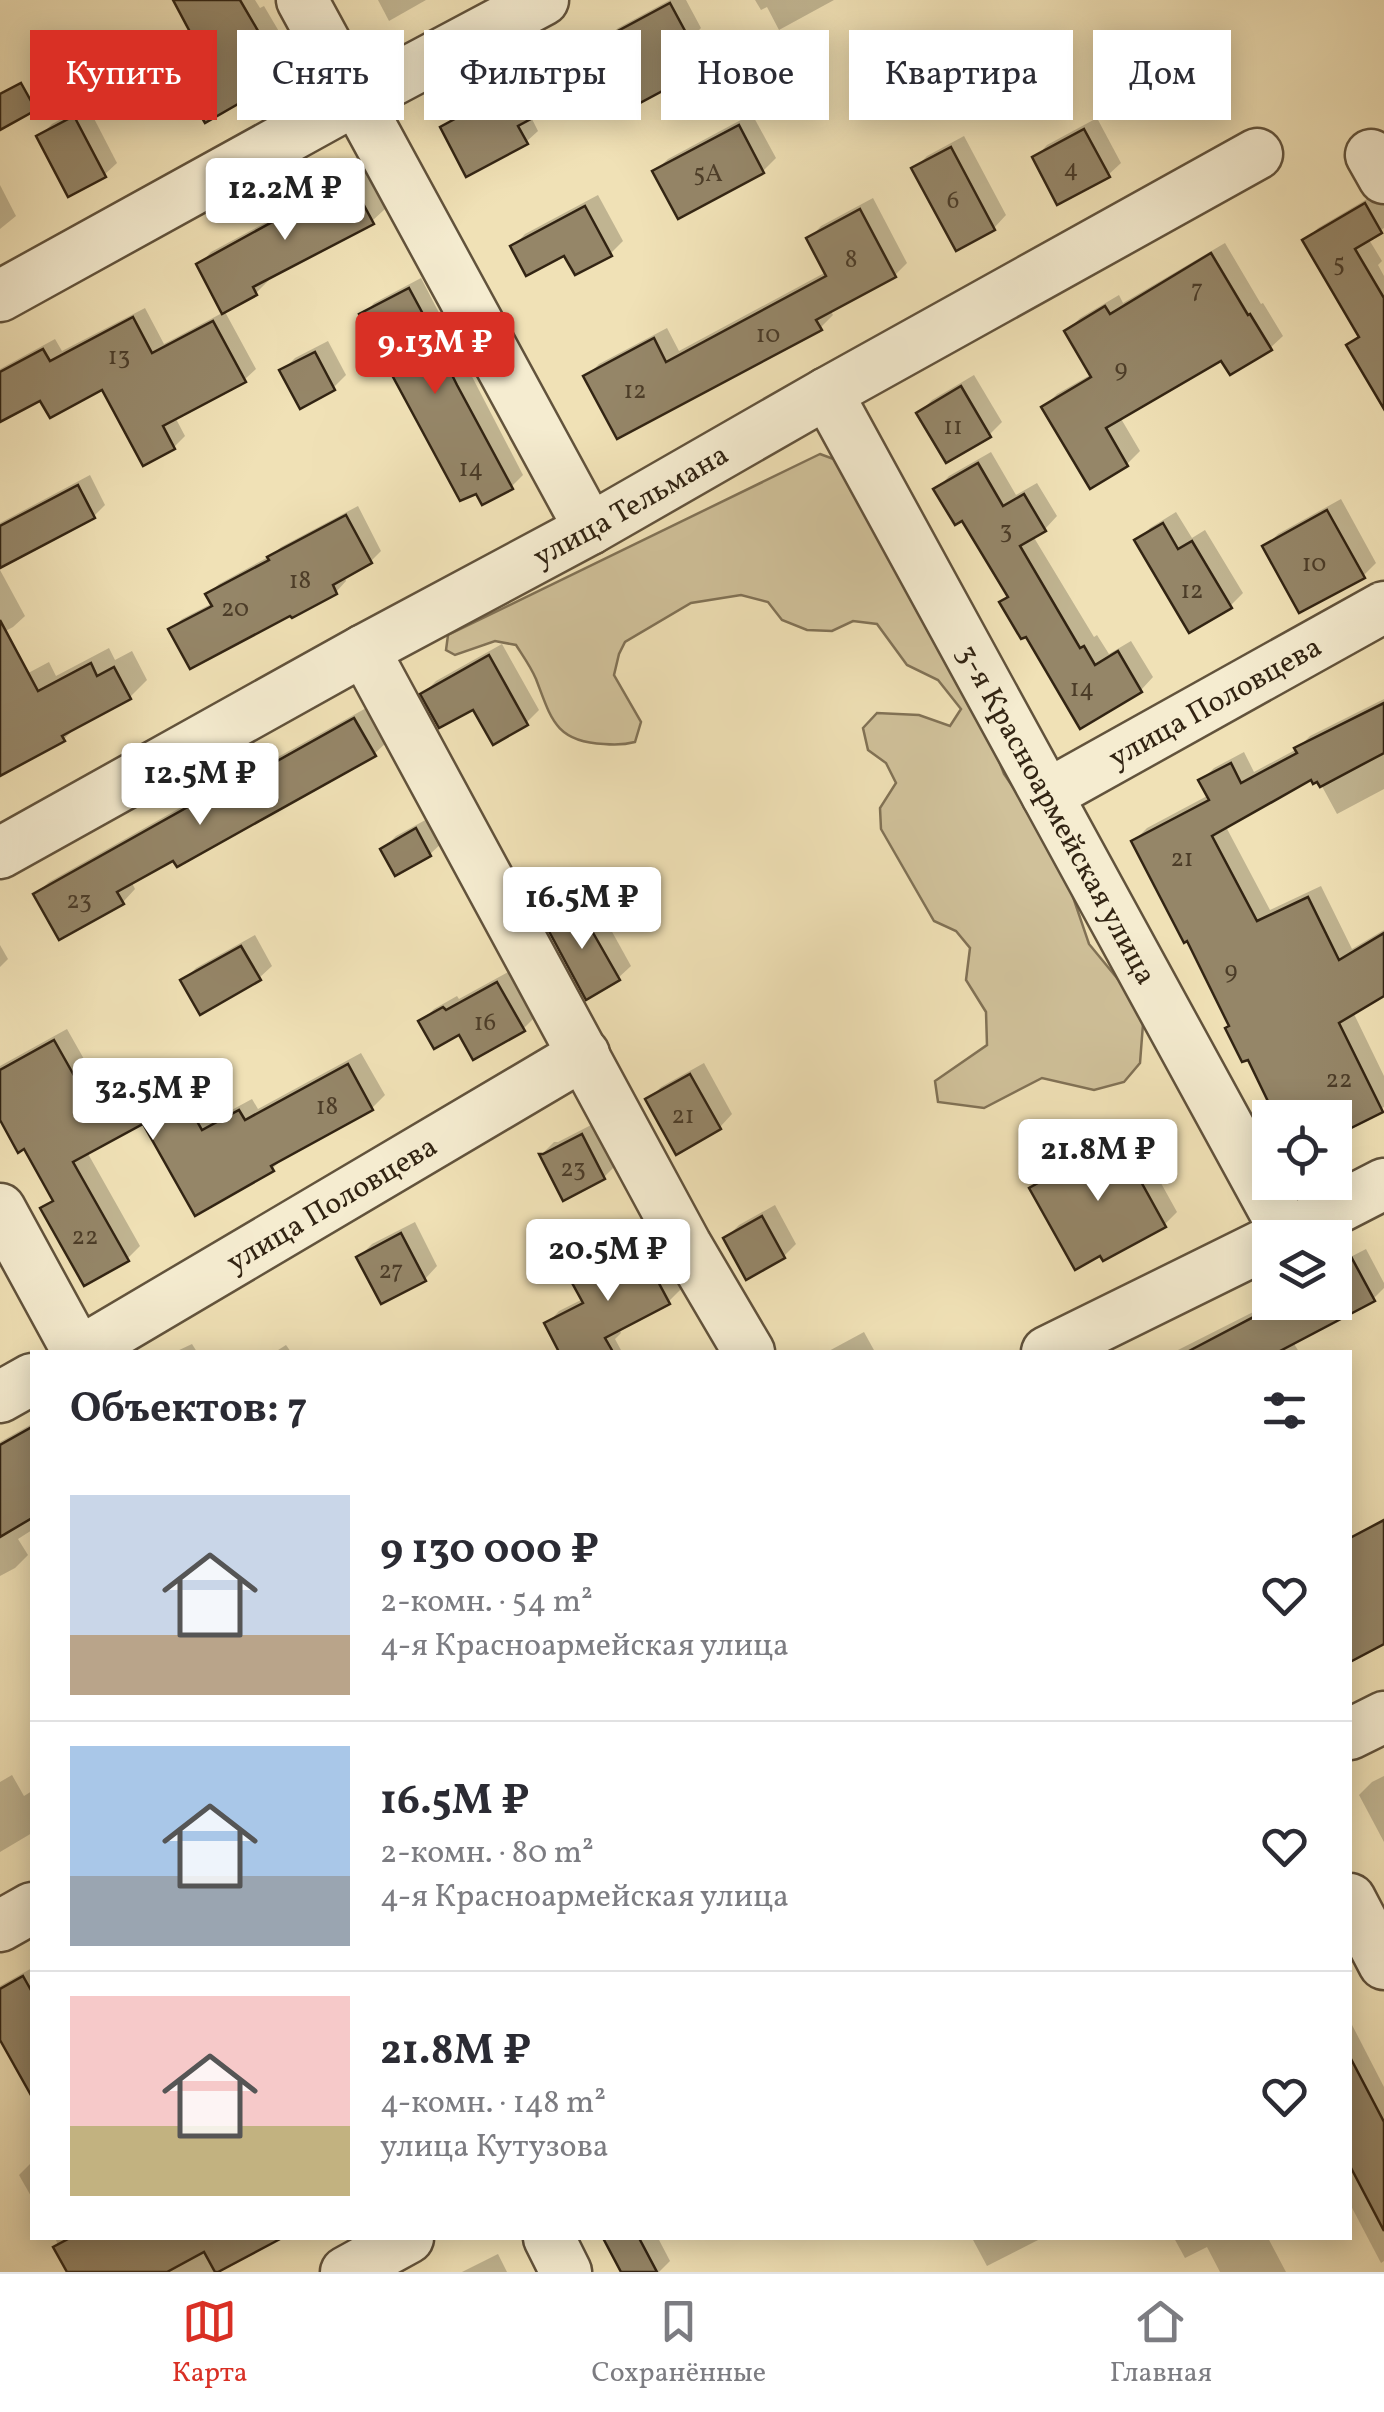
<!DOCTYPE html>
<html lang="ru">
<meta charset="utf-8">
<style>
body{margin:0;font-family:Vollkorn,serif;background:#f2f2f3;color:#2b2b33;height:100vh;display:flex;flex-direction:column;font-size:38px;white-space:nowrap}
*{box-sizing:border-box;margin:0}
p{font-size:32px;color:#7c7c81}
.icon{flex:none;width:55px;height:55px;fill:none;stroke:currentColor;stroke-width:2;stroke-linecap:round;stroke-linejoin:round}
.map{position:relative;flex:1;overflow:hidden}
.drawer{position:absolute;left:30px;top:1350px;width:1322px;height:890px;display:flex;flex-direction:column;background:#fff;border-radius:0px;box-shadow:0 5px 25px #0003}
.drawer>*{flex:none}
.hud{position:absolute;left:30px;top:30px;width:1325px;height:90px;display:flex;gap:20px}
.controls{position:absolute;left:1252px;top:1100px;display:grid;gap:20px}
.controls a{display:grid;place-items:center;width:100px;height:100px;border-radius:0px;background:#fff;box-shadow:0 5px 25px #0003;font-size:50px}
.price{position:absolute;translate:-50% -85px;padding:0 22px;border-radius:10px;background:#fff;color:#222;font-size:32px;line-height:65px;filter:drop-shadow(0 2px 5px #0008)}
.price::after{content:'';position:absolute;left:50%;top:60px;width:30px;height:22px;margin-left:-15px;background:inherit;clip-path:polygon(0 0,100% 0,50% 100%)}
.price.current{background:#d93025;color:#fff}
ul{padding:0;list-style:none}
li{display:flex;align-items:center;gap:30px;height:250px;padding:0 40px}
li+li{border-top:2px solid #e1e1e2}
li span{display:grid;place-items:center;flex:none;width:280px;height:200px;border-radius:0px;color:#555}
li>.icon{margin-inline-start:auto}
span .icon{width:120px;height:120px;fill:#fffc;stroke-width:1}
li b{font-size:42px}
h2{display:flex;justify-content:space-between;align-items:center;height:120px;padding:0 40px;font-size:42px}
.tag{padding:0 35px;border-radius:0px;background:#fff;box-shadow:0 5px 25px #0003;font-size:35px;line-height:90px}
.tag.current{background:#d93025;color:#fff}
.menu{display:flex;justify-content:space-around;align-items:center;height:140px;border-top:2px solid #e1e1e2;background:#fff;font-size:28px;color:#7c7c81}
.menu a{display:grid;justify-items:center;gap:5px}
.menu .current{color:#d93025}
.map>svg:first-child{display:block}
</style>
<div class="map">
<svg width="1384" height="2272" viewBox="0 0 1384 2272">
<rect width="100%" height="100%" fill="#f0e1b6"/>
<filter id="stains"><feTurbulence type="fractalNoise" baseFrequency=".002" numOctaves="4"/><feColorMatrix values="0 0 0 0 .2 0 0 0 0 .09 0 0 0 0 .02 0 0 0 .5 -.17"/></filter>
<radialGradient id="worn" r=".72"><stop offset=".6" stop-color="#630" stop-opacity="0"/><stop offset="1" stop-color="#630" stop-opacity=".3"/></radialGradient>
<path fill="#d0c19a" stroke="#817256" stroke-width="2.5" d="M820 454 839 461 1003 720 999 761 1004 774 1058 853 1089 944 1144 1011 1140 1063 1124 1082 1094 1090 1042 1078 984 1108 938 1102 935 1081 987 1045 986 1012 966 980 970 948 956 931 934 921 881 829 880 808 896 783 886 763 868 750 863 728 877 713 919 715 950 726 961 709 938 680 907 665 877 624 853 621 832 631 807 630 782 620 768 602 741 595 691 603 625 642 619 654 614 675 641 722 635 742C624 745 615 745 604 744 555 742 551 718 536 679 531 667 523 656 516 645L495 641 455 655 446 650 448 635Z"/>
<g fill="#0003">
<polygon points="175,0 255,0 260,8 264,6 297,62 284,75 206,120 173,63 186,51 199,43"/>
<polygon points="378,0 426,0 389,21"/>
<polygon points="670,0 686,0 701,28 689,40 679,45 691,68 680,79 621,68 531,117 538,131 526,142 443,127 454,116 513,84 515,88 608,37 618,28"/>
<polygon points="755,0 834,0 779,30 767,7 761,10"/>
<polygon points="87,105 117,163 104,175 39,137 52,124"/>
<polygon points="752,114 776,158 763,171 655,171 668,159"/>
<polygon points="1097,118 1121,163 1108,175 1035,158 1047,145"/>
<polygon points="964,136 1006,215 994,228 914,169 927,156"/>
<polygon points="359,161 385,209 372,221 267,277 269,280 256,293 224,310 256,369 244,380 175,417 185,436 174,447 103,386 41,397 0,420 0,369 55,339 62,351 145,308 164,344 224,312 199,265 211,252 289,210 312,196 311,193 323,180"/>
<polygon points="0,185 16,216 0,229"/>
<polygon points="1379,192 1384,202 1384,228 1368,238 1382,261 1378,265 1384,276 1384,401 1349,345 1360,334 1305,241 1318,228"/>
<polygon points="598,195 623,241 610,254 565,253 513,247 525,234"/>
<polygon points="873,198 907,263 895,275 830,310 833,315 820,328 618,436 586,377 599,364 667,328 679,351 826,272 809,239 821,226"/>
<polygon points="1225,243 1261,304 1263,303 1283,336 1270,348 1222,357 1120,417 1140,451 1127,464 1090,486 1044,407 1057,394 1092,374 1067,331 1080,318 1119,295 1123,303"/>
<polygon points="421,278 523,475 511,487 363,315 374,303"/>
<polygon points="328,341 346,375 333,388 282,371 295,358"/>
<polygon points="974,375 1002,422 989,435 919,413 932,400"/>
<polygon points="991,452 1016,495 1037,483 1057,516 1045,529 1033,536 1094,637 1097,635 1109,654 1131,641 1153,677 1141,690 1081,726 1010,595 963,517 937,489 949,476"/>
<polygon points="90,475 105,505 94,516 0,566 0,523"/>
<polygon points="1341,499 1376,563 1363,576 1265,547 1278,534"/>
<polygon points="358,506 381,551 371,561 344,576 346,581 336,592 171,629 182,619 213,603 208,594 219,584 272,555 281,547"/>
<polygon points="1176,512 1192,538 1205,530 1243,593 1230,606 1138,540 1150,528"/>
<polygon points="0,570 25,616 13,627 0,634"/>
<polygon points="502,644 539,710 526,723 474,706 423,694 436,681"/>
<polygon points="109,648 115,660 132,651 147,680 130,697 78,725 64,739 0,773 0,688 49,662 56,676"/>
<polygon points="1384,699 1384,789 1337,814 1318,779 1312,777 1225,825 1270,910 1321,886 1352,949 1384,930 1384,993 1353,1012 1384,1076 1384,1107 1335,1133 1335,1118 1232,1026 1134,841 1147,828 1209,795 1201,781 1214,768 1244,752 1254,772 1297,749 1310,736"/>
<polygon points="368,707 387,742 374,754 131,881 135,889 123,902 36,894 49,882 231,779 233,782"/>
<polygon points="429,818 443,842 430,854 383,849 396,836"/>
<polygon points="590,892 631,966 618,978 547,922 560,909"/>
<polygon points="255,935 272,966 259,978 183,981 196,968"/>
<polygon points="0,945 8,959 0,967"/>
<polygon points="510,971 536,1016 523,1029 460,1032 421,1022 434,1009 457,996 459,999"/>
<polygon points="67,1029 110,1105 184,1064 215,1119 252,1099 258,1109 361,1053 385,1095 372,1108 285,1156 272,1169 144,1120 87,1152 140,1246 127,1259 43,1209 54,1198 25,1146 0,1118 0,1066"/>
<polygon points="704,1063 732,1114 720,1127 648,1100 661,1087"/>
<polygon points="1126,1120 1177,1212 1164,1225 1032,1188 1045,1175 1081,1155 1080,1152 1092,1139"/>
<polygon points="595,1123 617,1164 604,1177 564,1197 542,1154 554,1142 558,1142"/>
<polygon points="775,1205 796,1244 784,1256 726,1238 739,1225"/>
<polygon points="415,1222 437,1266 425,1279 359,1257 372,1244"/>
<polygon points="652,1235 681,1289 668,1302 619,1328 621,1333 615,1339 622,1352 562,1352 547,1324 559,1311 583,1299 574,1281 587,1268"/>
<polygon points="1366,1249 1384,1283 1384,1288 1373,1299 1293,1342 1299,1352 1174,1352 1273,1302 1335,1302 1335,1265"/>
<polygon points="864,1332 875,1352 827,1352"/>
<polygon points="192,1344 197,1352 175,1352"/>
<polygon points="286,1345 291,1352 275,1352"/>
<polygon points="32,1424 32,1530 18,1539 28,1555 15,1568 0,1576 0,1442"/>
<polygon points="12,1775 24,1796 32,1791 32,1833 0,1852 0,1782"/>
<polygon points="1384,1776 1384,1842 1359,1795 1372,1782"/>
<polygon points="32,1968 32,2064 21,2071 0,2035 0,1986"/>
<polygon points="1350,2021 1384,2087 1384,2261 1381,2263 1350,2204"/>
<polygon points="32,2162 32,2198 19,2175"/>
<polygon points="55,2238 274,2238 213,2272 70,2272"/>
<polygon points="606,2238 658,2238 670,2261 659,2272 624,2272"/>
<polygon points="972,2238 1042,2238 987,2266"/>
<polygon points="1174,2238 1268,2238 1286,2272 1220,2272 1207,2247 1185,2258"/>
<polygon points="498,2254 507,2272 462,2272"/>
</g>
<g fill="#958668" stroke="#322413" stroke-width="2.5">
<polygon points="173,0 240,0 285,77 205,123 170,63 198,47"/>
<polygon points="670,3 691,42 667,54 681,81 638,104 620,71 518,126 528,144 466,177 440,127 501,94 503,98 605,42 603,39"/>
<polygon points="21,83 36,110 0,130 0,94"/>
<polygon points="74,116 106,177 68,197 36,136"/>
<polygon points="739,125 764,173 678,219 652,171"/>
<polygon points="1084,129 1110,177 1057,205 1032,157"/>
<polygon points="951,147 995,230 956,251 911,168"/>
<polygon points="346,172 374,224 253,287 257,295 222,314 196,264 312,200 307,192"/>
<polygon points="1365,203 1382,233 1355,249 1384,298 1384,409 1346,345 1359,337 1302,240"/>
<polygon points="585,206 612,256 575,275 564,256 526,276 510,246"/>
<polygon points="860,209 896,277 816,320 822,330 617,439 583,376 654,338 666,362 826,276 806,238"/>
<polygon points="1211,253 1248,315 1250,314 1272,350 1230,375 1221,361 1106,428 1128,466 1090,489 1041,407 1091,377 1064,331 1105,306 1110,314"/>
<polygon points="409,288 444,353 442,355 457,385 513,489 482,505 476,494 460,501 359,314"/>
<polygon points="133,317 152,353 213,321 246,382 163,426 175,449 143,466 102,390 50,418 40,401 0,422 0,372 43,349 50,361"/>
<polygon points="315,352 335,390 300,409 279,370"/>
<polygon points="961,386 991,437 946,463 916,413"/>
<polygon points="978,463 1003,506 1024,494 1046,531 1020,546 1080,648 1084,646 1095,665 1118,651 1142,692 1080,729 1026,637 1021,639 999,602 1008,597 962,521 955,525 933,489"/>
<polygon points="78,485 95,518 0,568 0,526"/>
<polygon points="1327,510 1365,578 1299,613 1262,546"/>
<polygon points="346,515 372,563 333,585 337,594 292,618 290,616 190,669 168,629 212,606 205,594 269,560 267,557"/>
<polygon points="1163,523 1178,549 1192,541 1232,608 1189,633 1134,540"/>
<polygon points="0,620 38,691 91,663 97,676 114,667 131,699 62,736 65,741 0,776"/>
<polygon points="489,655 528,725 493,745 473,710 439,728 420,694"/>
<polygon points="1384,703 1384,753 1320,787 1317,782 1313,784 1311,780 1212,836 1257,921 1308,897 1339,960 1384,933 1384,996 1339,1023 1383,1112 1335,1136 1335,1118 1276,1118 1248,1060 1242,1062 1225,1028 1229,1026 1187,941 1184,943 1131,841 1209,800 1198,780 1231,763 1241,783 1297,753 1294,748"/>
<polygon points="354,718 376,756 177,867 173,861 117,892 124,904 59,940 33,894 218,790 220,793"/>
<polygon points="416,828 431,856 395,876 380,849"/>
<polygon points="576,903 620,980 586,1000 544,922"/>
<polygon points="241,946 261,980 200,1015 180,980"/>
<polygon points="497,982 525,1031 473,1060 459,1035 434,1049 418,1021 443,1007 446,1010"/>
<polygon points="54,1040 97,1116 171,1075 202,1130 239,1110 245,1120 348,1064 373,1110 271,1166 274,1171 195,1216 143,1124 73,1162 129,1261 84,1286 40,1208 53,1201 24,1149 18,1153 0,1120 0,1070"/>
<polygon points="690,1074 721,1129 676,1155 645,1099"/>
<polygon points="1113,1131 1166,1227 1103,1261 1100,1256 1075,1270 1029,1188 1081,1159 1076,1151"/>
<polygon points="582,1134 605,1179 563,1201 539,1154 543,1154"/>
<polygon points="762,1216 785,1258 746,1280 723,1238"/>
<polygon points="401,1233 426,1281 381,1304 356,1257"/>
<polygon points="1341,1238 1375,1301 1278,1352 1187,1352 1282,1302 1335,1302 1335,1242"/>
<polygon points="639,1246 670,1304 605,1338 613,1352 559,1352 544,1323 583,1303 571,1281"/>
<polygon points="32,1427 32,1518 0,1537 0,1445"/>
<polygon points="1384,1520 1384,1644 1350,1662 1350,1538"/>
<polygon points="23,1976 32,1992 32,2097 0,2040 0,1989"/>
<polygon points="1350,2057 1384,2122 1384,2231 1350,2166"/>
<polygon points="70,2238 282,2238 218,2272 215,2272 204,2252 167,2272 67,2272 53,2247"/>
<polygon points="603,2238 639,2238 657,2272 621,2272"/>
</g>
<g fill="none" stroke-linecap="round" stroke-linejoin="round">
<g stroke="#62533c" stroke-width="55">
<g id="minor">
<polyline points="302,0 590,529"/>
<polyline points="1371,155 1384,178"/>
<polyline points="0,296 357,99 543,0"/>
<path id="s1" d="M827 393 1287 1234"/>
<polyline points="364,650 686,1245 749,1352"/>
<path id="s2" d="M1047 795 1384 607"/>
<path id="s3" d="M0 853 364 650 590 529 827 393 1257 154"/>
<polyline points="0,1209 78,1352"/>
<polyline points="1279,1238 1384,1184"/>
<path id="s4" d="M80 1352 584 1054"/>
<polyline points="1047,1352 1270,1242"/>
<polyline points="0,1397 32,1379"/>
<polyline points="1350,1734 1384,1717"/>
<polyline points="1350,1899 1384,1964"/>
<polyline points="0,1926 32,1908"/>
<polyline points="549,2238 566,2272"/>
<polyline points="346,2272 408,2238"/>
</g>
</g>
<use href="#minor" stroke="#f5ecd0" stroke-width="50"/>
</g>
<g text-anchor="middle" stroke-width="8" stroke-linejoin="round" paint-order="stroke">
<g font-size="25" fill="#4b3c28">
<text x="1071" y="176">4</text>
<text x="708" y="181">5А</text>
<text x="953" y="208">6</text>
<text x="851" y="267">8</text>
<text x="1339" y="271">5</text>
<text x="1197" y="297">7</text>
<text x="768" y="342">10</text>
<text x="119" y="364">13</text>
<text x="1121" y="376">9</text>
<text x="635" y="398">12</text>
<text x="953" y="434">11</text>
<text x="471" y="476">14</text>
<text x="1006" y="538">3</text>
<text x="1314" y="571">10</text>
<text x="300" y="588">18</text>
<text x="1192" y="598">12</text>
<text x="235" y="616">20</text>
<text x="1082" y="696">14</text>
<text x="1182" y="866">21</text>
<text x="79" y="908">23</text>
<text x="1231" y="978">9</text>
<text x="485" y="1030">16</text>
<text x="1339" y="1087">22</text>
<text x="327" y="1114">18</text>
<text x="683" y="1123">21</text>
<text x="573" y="1176">23</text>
<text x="85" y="1244">22</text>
<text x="391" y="1278">27</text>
</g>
<g font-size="30" fill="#322413" stroke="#f5ecd0">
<text dy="10" stroke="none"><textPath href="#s3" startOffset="720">улица Тельмана</textPath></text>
<text dy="10" stroke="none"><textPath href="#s2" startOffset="192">улица Половцева</textPath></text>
<text dy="10" stroke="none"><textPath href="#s1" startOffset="480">3-я Красноармейская улица</textPath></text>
<text dy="10" stroke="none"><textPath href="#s4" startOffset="292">улица Половцева</textPath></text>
</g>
</g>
<rect width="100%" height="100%" filter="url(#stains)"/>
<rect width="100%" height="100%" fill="url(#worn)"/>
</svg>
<div class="controls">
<a><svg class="icon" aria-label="locate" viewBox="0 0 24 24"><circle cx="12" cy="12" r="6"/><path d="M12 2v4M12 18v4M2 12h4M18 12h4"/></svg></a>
<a><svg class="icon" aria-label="layers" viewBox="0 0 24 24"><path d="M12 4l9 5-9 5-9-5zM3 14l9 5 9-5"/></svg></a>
</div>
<b class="price" style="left:285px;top:243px">12.2M ₽</b>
<b class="price current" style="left:435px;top:397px">9.13M ₽</b>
<b class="price" style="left:200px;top:828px">12.5M ₽</b>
<b class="price" style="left:582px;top:952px">16.5M ₽</b>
<b class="price" style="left:153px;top:1143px">32.5M ₽</b>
<b class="price" style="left:1098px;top:1204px">21.8M ₽</b>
<b class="price" style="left:608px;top:1304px">20.5M ₽</b>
<div class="hud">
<a class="tag current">Купить</a>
<a class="tag">Снять</a>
<a class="tag">Фильтры</a>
<a class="tag">Новое</a>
<a class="tag">Квартира</a>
<a class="tag">Дом</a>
</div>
<section class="drawer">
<h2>Объектов: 7<svg class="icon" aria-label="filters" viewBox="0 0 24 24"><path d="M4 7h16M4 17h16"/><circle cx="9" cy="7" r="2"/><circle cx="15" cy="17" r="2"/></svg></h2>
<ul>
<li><span style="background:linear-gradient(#c9d6e8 70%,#b9a48a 0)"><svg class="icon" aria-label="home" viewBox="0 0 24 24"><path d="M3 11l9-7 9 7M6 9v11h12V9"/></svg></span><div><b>9 130 000 ₽</b><p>2-комн. · 54 m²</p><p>4-я Красноармейская улица</p></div><svg class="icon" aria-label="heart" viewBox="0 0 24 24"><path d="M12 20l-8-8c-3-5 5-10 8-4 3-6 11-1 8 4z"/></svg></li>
<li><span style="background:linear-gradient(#a9c7e8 65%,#9aa5b1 0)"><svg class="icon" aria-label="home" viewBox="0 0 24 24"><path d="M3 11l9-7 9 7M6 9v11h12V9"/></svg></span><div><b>16.5M ₽</b><p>2-комн. · 80 m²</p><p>4-я Красноармейская улица</p></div><svg class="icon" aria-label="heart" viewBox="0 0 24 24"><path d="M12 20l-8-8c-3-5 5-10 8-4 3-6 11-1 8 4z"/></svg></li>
<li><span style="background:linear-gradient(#f6c9c9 65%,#c2b280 0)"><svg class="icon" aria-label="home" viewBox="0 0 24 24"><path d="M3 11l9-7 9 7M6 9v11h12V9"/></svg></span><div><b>21.8M ₽</b><p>4-комн. · 148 m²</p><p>улица Кутузова</p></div><svg class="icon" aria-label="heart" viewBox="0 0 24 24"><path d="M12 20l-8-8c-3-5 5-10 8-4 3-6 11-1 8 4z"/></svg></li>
</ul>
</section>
</div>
<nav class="menu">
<a class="current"><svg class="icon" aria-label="map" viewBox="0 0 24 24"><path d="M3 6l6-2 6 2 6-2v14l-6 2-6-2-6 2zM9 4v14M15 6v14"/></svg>Карта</a>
<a><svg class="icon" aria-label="saved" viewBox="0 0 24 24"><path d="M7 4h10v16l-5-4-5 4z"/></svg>Сохранённые</a>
<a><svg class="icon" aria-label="home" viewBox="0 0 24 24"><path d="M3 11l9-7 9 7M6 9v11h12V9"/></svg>Главная</a>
</nav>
